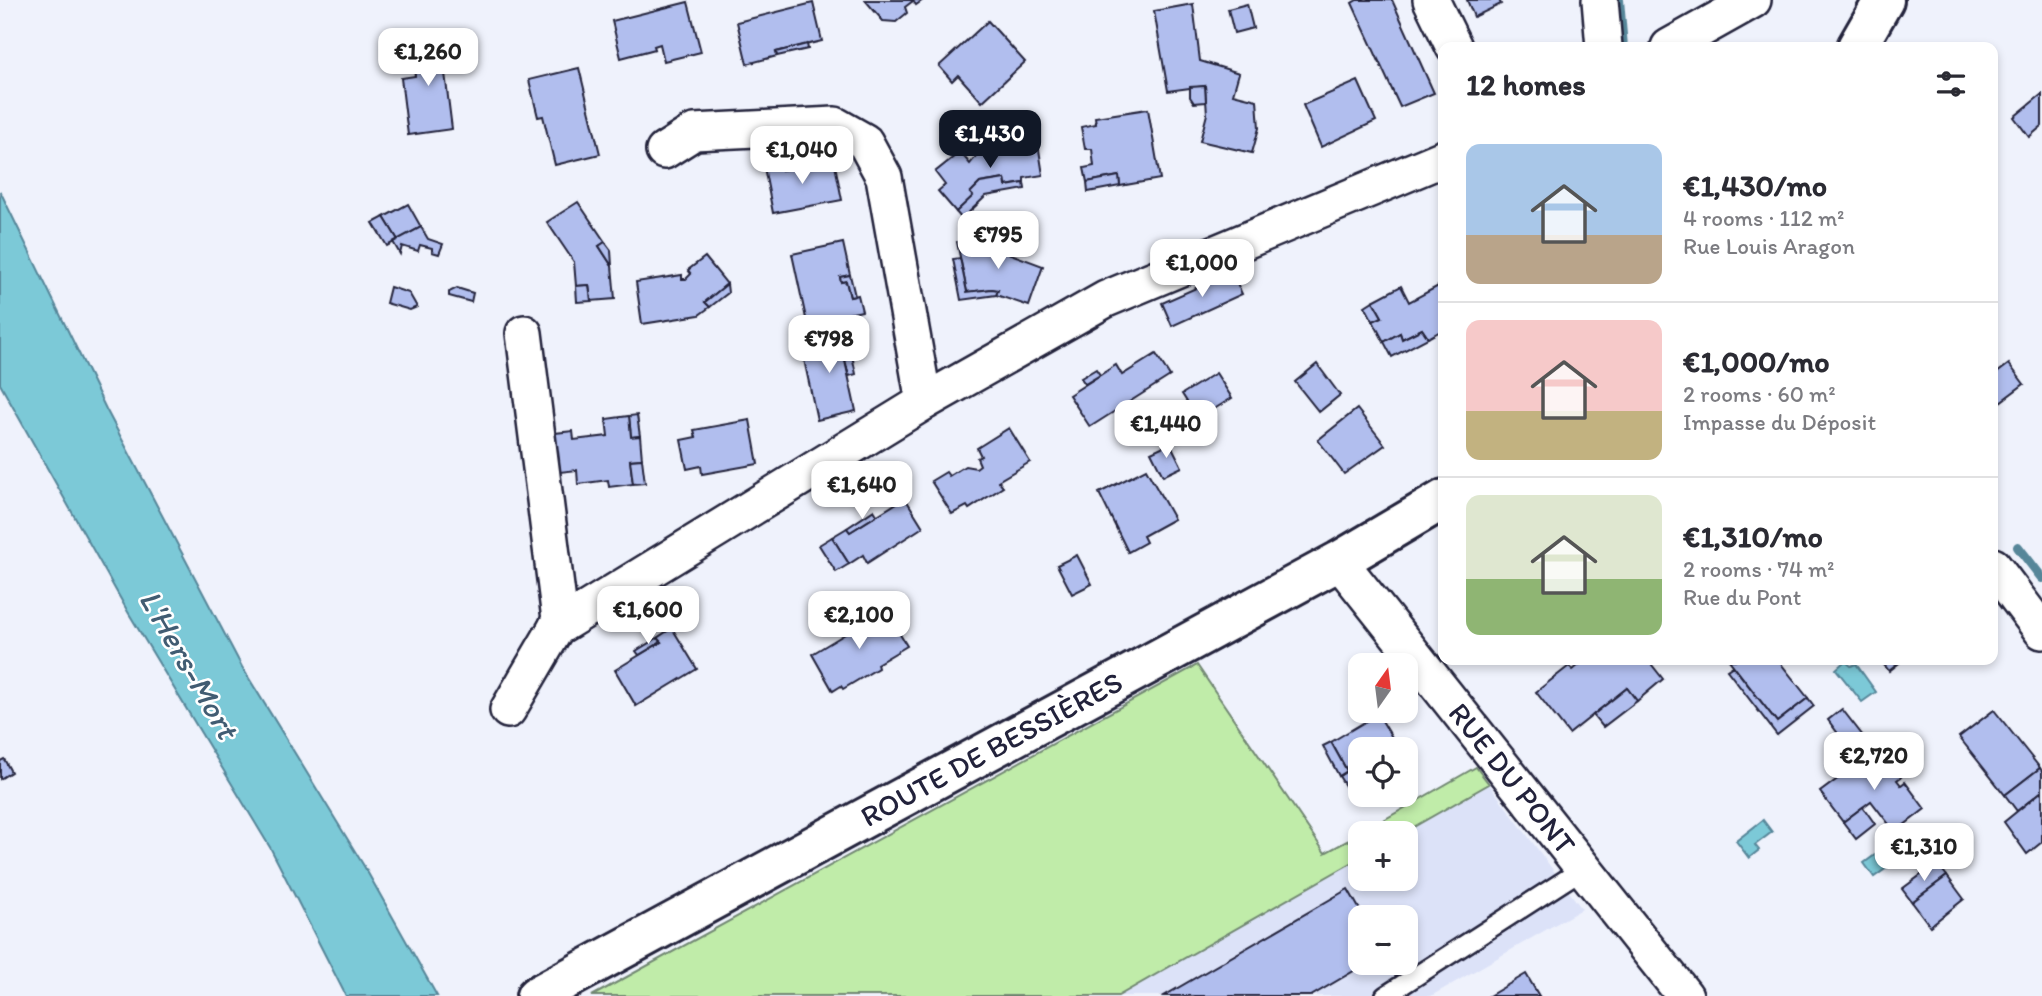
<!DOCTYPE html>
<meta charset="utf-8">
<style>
body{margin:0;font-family:Itim,sans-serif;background:#f2f2f3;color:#2b2b33;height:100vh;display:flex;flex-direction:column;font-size:26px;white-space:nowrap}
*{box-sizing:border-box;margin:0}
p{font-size:23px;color:#7c7c81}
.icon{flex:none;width:38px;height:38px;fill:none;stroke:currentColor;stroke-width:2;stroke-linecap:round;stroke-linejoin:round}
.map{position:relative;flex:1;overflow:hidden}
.side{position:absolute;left:1438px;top:42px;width:560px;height:623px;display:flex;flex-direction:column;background:#fff;border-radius:14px;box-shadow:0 4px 10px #0003}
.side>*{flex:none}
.needle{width:46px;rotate:14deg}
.buttons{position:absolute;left:1348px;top:653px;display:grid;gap:14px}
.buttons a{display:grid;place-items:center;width:70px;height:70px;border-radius:14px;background:#fff;box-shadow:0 4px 10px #0003;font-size:35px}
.price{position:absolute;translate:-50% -60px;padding:0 16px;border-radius:14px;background:#fff;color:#222;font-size:23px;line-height:46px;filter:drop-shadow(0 2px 4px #0008)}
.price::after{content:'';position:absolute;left:50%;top:42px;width:21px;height:16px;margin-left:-10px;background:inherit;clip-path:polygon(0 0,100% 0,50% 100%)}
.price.active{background:#111827;color:#fff}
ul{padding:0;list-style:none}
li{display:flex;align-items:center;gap:21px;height:175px;padding:0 28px}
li+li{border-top:2px solid #e1e1e2}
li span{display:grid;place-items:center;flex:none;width:196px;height:140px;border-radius:14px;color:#555}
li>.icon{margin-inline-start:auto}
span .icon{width:84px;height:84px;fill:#fffc;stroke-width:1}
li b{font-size:30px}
h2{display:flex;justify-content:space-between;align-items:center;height:84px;padding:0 28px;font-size:30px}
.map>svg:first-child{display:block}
</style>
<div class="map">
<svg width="2042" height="996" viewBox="0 0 2042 996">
<rect width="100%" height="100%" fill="#eff2fc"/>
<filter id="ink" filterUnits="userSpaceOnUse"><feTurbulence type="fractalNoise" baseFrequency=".0143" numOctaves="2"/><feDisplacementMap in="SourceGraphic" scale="14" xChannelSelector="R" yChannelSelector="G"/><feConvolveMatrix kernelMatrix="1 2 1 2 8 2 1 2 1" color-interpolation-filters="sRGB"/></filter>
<g filter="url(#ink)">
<path fill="#dce2f8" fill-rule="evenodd" d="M1489 784 1582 909 1431 996H1118L1360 858V878H1405V833H1403ZM1360 917H1405V962H1360Z"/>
<g fill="#c0eca9" stroke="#718772" stroke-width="2">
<polygon points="1197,665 1325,853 1360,834 1360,858 1118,996 592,996"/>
<polygon points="1476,767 1489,784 1403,833 1361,833"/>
</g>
<g fill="#7bc9d7" stroke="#578699" stroke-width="2">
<polygon points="0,191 106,409 242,667 364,866 437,996 346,996 271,849 128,612 0,384"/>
<polygon points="1845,661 1851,666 1856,664 1876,692 1862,702 1836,669"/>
<polygon points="1763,820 1772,832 1755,845 1759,850 1749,858 1736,841"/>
<polygon points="1894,841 1905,855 1874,877 1864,863"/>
</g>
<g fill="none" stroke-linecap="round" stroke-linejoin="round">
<g stroke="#578699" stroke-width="10">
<polyline points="1619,0 1623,47"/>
<polyline points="2018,547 2042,578"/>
</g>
</g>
<g fill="#b1beee" stroke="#22223b" stroke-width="2">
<polygon points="865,0 923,0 916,5 913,1 905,7 907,13 896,22 883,21"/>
<polygon points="1357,0 1392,0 1434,93 1400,107 1352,3"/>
<polygon points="1467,0 1499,0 1501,4 1474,17"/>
<polygon points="688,2 701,52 664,61 660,44 654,46 655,49 621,58 612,21"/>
<polygon points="813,3 822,41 776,52 777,56 747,64 737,22"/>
<polygon points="1193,4 1200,61 1239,73 1233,94 1257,100 1259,128 1252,153 1200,141 1207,114 1205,86 1168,91 1154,11"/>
<polygon points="1247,4 1253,28 1234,33 1228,9"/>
<polygon points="988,21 1025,62 982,102 958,75 952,81 939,66"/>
<polygon points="448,38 453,72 445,73 452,129 408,135 401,78 415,76 410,43"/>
<polygon points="807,44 808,49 777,56 776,52"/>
<polygon points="579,68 600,154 555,165 543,116 538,117 529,80"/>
<polygon points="1358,81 1376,121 1321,147 1303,105"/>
<polygon points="1205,86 1206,102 1194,103 1190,97 1190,87"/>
<polygon points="2042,94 2042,126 2029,137 2014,117"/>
<polygon points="1148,109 1160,179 1120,186 1119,176 1087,182 1084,168 1094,166 1092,149 1085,149 1081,127 1096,124 1095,117"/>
<polygon points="1037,137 1043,175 1024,178 1024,183 1006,186 1005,179 980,183 970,193 973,196 956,212 938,191 945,185 935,172 960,152 970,164 978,154 991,152 990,145"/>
<polygon points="802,160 803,166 782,170 781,164"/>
<polygon points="834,160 842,200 773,213 764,167 781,164 782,170"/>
<polygon points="1119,176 1120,186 1088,192 1087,182"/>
<polygon points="1005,179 1006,186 1024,183 1025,189 986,196 962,219 956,212 973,196 970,193 980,183"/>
<polygon points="578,202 605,242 599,246 612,266 615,299 591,301 589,285 576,286 574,262 547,222"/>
<polygon points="408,204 421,227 398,240 384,217"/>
<polygon points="384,217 398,240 387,246 373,223"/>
<polygon points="421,227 428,239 443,244 439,254 432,252 432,248 420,245 418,251 402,246 400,254 393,242"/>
<polygon points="988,236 991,252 1000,250 1043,266 1029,306 996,295 998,290 992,289 967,292 957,242"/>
<polygon points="605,242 611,250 612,266 599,246"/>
<polygon points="843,243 850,275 840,277 841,282 846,281 850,297 858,295 862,311 807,323 792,254"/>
<polygon points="705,257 727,284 705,302 710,307 699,315 642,324 636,282 682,275 682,279 686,279 691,274 688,270"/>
<polygon points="960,258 967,292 992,289 998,290 996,295 961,300 953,259"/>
<polygon points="1232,272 1242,294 1172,326 1162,303"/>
<polygon points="850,275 855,296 850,297 846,281 841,282 840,277"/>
<polygon points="1444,283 1444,329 1428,338 1422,329 1402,339 1400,333 1384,342 1373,321 1382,317 1373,301 1401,286 1409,302"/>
<polygon points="727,284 728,293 710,307 705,302"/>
<polygon points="589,285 591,301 577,302 576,286"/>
<polygon points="390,287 409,293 417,307 410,310 386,303"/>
<polygon points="457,288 473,293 471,302 449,296 449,292"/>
<polygon points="1373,301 1382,317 1373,321 1365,306"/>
<polygon points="846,329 850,346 842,347 856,411 817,420 803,355 810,353 807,338"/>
<polygon points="1422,329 1428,338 1392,357 1384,342 1400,333 1402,339"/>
<polygon points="850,346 856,374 849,376 842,347"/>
<polygon points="1156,354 1170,376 1090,427 1069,395 1116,365 1122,375"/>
<polygon points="1317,364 1340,395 1319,412 1295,382"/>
<polygon points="2009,364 2024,384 2000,402 1993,393 1993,376"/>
<polygon points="1096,369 1100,375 1085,384 1081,378"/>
<polygon points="1216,373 1232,398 1198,419 1182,394"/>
<polygon points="1357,409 1385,445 1344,474 1318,440"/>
<polygon points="637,415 640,436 631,437 629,416"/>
<polygon points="629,416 631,437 640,436 642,459 630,460 633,484 609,487 608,480 578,484 577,470 560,472 555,433 573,431 574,440 608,436 606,419"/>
<polygon points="750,420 758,464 702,474 701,466 687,469 681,440 696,437 694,430"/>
<polygon points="1009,428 1030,462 998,481 1003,487 969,509 967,506 952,514 931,481 946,472 949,476 965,466 976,468 980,465 977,458 981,456 977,448"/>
<polygon points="1170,443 1182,467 1163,476 1151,452"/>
<polygon points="642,459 645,483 633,484 630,460"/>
<polygon points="1146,469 1174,519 1143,536 1146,542 1128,552 1099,493"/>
<polygon points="905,498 923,527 867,563 863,555 849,564 832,537 847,528 850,532"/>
<polygon points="874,510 877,515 850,532 847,528"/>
<polygon points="832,537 849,564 836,572 819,545"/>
<polygon points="1077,555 1092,584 1072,594 1057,565"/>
<polygon points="885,610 907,646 877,664 878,668 843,689 841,686 833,691 812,654"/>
<polygon points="672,628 697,669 636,706 615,670 661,642 657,638"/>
<polygon points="657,638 661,642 639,655 636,651"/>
<polygon points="1585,660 1648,660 1663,679 1637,701 1627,688 1569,734 1536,692 1569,666 1573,670"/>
<polygon points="1729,660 1778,660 1808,698 1777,722"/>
<polygon points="1880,660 1903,660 1889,671"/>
<polygon points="1733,666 1777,722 1808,698 1814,706 1777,735 1727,670"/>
<polygon points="1627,688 1637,701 1603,727 1593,715"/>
<polygon points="1842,709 1863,736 1848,747 1828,720"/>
<polygon points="1994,710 2040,768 2005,795 1959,737"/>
<polygon points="1378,714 1399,749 1360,749 1360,788 1350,794 1339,776 1347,771 1331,742"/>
<polygon points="1331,742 1347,771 1339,776 1323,746"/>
<polygon points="1879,748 1901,777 1897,780 1901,785 1905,782 1925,809 1895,832 1871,801 1843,822 1820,792"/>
<polygon points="4,759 11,772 0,779 0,761"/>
<polygon points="2040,768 2042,771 2042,791 2017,811 2005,795"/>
<polygon points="2042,791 2042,842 2027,854 2004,822"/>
<polygon points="1863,807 1875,824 1856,839 1843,822"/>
<polygon points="1937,863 1947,876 1912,902 1902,889"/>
<polygon points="1947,876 1964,899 1930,926 1912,902"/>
<polygon points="1348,889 1364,917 1360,917 1360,962 1369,962 1311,996 1164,996"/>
<polygon points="1526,974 1539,996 1489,996"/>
</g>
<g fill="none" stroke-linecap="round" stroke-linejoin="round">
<g stroke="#22223b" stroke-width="23">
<polyline id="service" points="1385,996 1584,868"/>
</g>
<g stroke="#22223b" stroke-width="40">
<g id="minor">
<polyline points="1431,0 1454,47"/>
<polyline points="1600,0 1604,47"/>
<polyline points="1669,47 1753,0"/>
<polyline points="664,151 694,132 835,125 865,142 884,177 924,402"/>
<polyline points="524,333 560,619 556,628"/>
<path id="s1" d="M1339 561 1685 996"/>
<polyline points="1993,566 2042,631"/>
<polyline points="508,710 556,628 924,402 1106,299 1444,158"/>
</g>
</g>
<g stroke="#22223b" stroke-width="44">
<g id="secondary">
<polyline points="1857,47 1884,0"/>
<path id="s2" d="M536 996 1339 561 1444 499"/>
</g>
</g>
<use href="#service" stroke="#fff" stroke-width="18"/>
<use href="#minor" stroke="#fff" stroke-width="35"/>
<use href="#secondary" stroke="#fff" stroke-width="38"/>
</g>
</g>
<g text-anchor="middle" stroke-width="5" stroke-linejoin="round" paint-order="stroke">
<g font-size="30" fill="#22223b" stroke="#fff">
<text dy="10" stroke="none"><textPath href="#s2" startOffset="518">ROUTE DE BESSIÈRES</textPath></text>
<text dy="10" stroke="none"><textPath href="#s1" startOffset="278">RUE DU PONT</textPath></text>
</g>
<g font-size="32" font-style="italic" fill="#415c72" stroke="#fff">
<text transform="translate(189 664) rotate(60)" y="11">L'Hers-Mort</text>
</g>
</g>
</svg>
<div class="buttons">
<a><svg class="needle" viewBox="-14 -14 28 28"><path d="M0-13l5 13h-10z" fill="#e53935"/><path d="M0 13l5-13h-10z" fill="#7c7c81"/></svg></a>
<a><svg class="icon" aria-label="locate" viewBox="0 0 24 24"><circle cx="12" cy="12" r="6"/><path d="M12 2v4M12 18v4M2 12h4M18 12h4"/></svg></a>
<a>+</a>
<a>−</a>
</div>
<b class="price" style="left:428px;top:88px">€1,260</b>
<b class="price active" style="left:990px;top:170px">€1,430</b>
<b class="price" style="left:802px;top:186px">€1,040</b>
<b class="price" style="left:998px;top:271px">€795</b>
<b class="price" style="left:1202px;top:299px">€1,000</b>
<b class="price" style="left:829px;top:375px">€798</b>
<b class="price" style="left:1166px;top:460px">€1,440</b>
<b class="price" style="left:862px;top:521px">€1,640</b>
<b class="price" style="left:648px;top:646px">€1,600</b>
<b class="price" style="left:859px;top:651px">€2,100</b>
<b class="price" style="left:1874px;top:792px">€2,720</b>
<b class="price" style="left:1924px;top:883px">€1,310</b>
<section class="side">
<h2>12 homes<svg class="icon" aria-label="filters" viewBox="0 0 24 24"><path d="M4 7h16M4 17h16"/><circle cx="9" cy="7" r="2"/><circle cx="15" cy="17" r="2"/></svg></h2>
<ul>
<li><span style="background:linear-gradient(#a9c7e8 65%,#b9a48a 0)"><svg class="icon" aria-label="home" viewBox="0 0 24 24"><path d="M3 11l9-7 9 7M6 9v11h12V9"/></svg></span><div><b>€1,430/mo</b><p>4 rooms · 112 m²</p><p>Rue Louis Aragon</p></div></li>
<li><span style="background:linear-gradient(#f6c9c9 65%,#c2b280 0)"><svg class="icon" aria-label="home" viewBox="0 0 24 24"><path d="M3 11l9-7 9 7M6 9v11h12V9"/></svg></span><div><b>€1,000/mo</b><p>2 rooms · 60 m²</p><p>Impasse du Déposit</p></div></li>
<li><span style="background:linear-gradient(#dfe7d0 60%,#8fb573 0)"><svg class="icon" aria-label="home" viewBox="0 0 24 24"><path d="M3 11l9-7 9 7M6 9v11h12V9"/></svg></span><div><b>€1,310/mo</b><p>2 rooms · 74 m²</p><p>Rue du Pont</p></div></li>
</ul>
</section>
</div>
